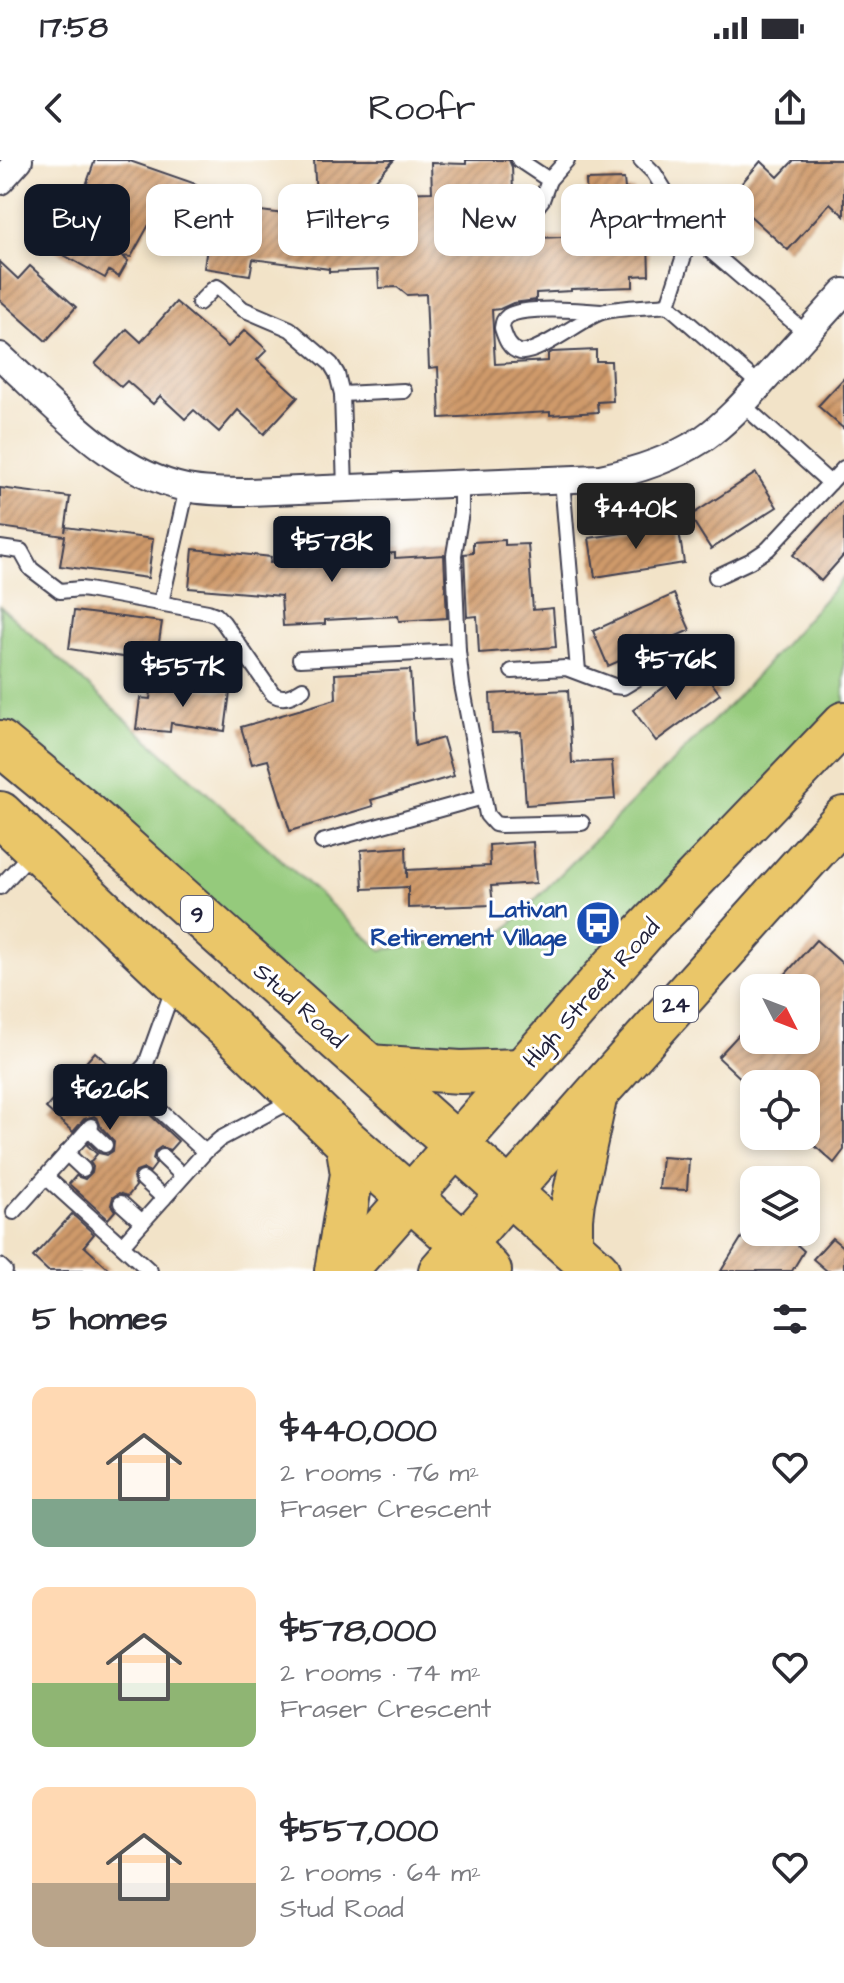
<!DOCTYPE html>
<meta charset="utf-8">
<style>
body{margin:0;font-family:"Architects Daughter",sans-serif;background:#f2f2f3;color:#2b2b33;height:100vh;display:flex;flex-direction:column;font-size:30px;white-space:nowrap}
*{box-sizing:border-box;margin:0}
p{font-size:26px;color:#7c7c81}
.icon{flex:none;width:44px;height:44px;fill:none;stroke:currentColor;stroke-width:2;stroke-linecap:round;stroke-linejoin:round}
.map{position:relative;height:1111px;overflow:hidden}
.panel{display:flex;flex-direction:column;background:#fff;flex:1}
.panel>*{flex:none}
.hud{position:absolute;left:24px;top:24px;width:796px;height:72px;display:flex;gap:16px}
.needle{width:52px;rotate:132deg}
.buttons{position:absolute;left:740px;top:814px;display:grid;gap:16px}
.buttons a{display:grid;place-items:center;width:80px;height:80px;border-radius:16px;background:#fff;box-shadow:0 4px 12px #0003;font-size:40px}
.price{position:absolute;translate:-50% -68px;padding:0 18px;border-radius:8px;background:#111827;color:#fff;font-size:26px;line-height:52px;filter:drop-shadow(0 2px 4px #0008)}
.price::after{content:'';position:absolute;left:50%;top:48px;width:24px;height:18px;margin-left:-12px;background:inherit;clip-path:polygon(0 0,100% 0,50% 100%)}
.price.on{background:#222;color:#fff}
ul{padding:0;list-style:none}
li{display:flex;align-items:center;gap:24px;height:200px;padding:0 32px}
li span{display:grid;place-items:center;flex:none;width:224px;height:160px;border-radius:16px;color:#555}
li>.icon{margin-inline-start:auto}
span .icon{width:96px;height:96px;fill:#fffc;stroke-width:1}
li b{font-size:34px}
h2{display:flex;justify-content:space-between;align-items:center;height:96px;padding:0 32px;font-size:34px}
.pill{padding:0 28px;border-radius:16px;background:#fff;box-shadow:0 4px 12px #0003;font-size:28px;line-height:72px}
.pill.on{background:#111827;color:#fff}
.status{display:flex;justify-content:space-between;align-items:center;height:56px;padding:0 40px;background:#fff;direction:ltr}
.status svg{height:22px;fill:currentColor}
header{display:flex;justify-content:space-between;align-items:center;height:104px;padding:0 32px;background:#fff;font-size:36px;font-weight:600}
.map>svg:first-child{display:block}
</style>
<div class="status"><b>17:58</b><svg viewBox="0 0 49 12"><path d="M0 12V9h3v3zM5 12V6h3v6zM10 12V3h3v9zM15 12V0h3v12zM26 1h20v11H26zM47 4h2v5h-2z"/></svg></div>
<header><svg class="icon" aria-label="back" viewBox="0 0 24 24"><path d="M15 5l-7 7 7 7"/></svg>Roofr<svg class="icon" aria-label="share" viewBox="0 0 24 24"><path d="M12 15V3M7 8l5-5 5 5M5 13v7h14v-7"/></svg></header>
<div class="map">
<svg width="844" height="1111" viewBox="0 0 844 1111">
<defs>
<pattern id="building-hatch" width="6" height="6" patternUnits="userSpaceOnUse" patternTransform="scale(2)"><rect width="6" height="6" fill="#cf9a6a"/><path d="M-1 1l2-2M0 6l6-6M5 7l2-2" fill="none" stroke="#a87d58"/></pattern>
</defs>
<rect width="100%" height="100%" fill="#fff"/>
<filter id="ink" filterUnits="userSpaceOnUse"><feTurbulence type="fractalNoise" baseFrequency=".0125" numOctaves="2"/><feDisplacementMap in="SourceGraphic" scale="16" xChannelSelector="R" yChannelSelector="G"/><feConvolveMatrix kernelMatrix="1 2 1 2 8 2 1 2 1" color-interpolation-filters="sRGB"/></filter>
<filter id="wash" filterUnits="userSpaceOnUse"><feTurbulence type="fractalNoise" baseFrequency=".006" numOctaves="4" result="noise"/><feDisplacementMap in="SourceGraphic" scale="32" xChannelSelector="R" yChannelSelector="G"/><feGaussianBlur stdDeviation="1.8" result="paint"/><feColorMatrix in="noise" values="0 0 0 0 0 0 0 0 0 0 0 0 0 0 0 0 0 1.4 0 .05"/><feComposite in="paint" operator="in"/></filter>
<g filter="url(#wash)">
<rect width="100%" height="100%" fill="#f2e3c8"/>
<polygon fill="#95ca7b" stroke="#5c765b" stroke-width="2" points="844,417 844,563 522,910 368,906 0,583 0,446 381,790 501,774 736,538"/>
<g id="blocks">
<g fill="url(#building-hatch)">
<polygon points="95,0 127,0 196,24 186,54 161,46 156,62 151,61 131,97 122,96 128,101 119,117 109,111 105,118 42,83 56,59 52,56 63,36 79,45"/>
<polygon points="314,0 394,0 363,34 432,32 431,3 466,4 466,0 509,0 512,7 515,79 584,76 583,66 588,66 586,20 624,19 625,29 634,29 635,45 647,45 649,115 633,116 633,127 571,129 571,131 536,133 536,140 513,143 500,149 492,150 495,204 548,201 548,194 552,192 596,190 596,201 611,201 613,241 597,242 598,252 550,255 550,252 440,258 438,207 429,208 426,134 407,135 397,127 379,128 378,110 329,112 329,109 253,99 250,115 204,108 211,60 258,66 261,51 317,58"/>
<polygon points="794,0 844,0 844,56 830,43 788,90 737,44 742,39 734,32 761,1 778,17"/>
<polygon points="0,102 18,119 30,106 76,147 46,181 0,140"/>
<polygon points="176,142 228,187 245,170 267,190 257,200 298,237 264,274 238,250 219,272 194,250 185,259 160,236 153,244 127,221 121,227 95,204 127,169 141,182"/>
<polygon points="844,218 844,269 818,246"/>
<polygon points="756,313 777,347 711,389 690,356"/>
<polygon points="0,328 70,337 65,372 66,367 153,379 148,418 60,406 65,376 0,367"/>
<polygon points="844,339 844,395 821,421 793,395"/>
<polygon points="678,365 684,403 595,417 589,378"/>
<polygon points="505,380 505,385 528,384 533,450 553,448 556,487 479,493 477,456 467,457 464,394 473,393 473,382"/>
<polygon points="373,388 373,394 395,393 395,398 444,395 447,458 399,461 398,456 325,460 325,464 283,466 281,436 189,428 193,389 271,397 270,403 322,401 321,397 344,396 343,389"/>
<polygon points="674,434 690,470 608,506 593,471"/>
<polygon points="74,451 162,462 156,502 69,489"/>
<polygon points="697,503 720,534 656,581 633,550"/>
<polygon points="410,510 415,586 443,578 454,616 371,640 373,646 290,671 268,600 252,604 241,567 336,539 335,514"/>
<polygon points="152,524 230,532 225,571 171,563 170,572 136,569 140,538 150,539"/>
<polygon points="568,530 572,603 612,601 615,639 526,645 521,572 492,573 490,534"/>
<polygon points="533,682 536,723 491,726 493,745 408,748 408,727 363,729 361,690 406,687 407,718 407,710 490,706 489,685"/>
<polygon points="816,780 844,805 844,990 834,1003 806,978 806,924 747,924 718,897 754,858 754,880 806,880 806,828 773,828"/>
<polygon points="95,892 122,916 116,926 119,934 123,937 130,936 178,981 170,990 161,987 155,991 153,999 156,1004 150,1012 144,1009 136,1012 133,1018 136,1026 128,1036 119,1033 113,1037 111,1045 115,1051 108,1059 69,1024 76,1016 85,1019 92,1012 93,1007 90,1002 97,994 87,985 89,983 99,993 107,995 113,991 114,981 101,967 98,959 94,956 84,959 73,972 46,948"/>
<polygon points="662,997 689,999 687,1030 659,1029"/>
<polygon points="72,1054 94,1074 84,1086 111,1111 48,1111 33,1097"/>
<polygon points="745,1072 783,1072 804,1091 792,1111 721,1111"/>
<polygon points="832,1078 844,1088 844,1111 827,1111 813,1099"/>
</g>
</g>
</g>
<g filter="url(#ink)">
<use href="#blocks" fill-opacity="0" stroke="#413f50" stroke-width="2"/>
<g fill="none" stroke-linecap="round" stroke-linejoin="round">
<g stroke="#413f50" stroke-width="18">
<g id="service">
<polyline points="519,0 549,20 542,40 531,54"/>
<polyline points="641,0 654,13 664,29 675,53 691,74 807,174"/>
<polyline points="549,20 567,0"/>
<polyline points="199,143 212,130 217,127 220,129 243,149 290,169 331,204 337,214 342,234 345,329"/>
<polyline points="668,145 691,74"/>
<path d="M601 152C582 150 522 146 508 156 503 160 503 162 502 168 505 177 508 189 520 192 537 195 581 160 599 153 614 147 651 147 668 145L760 225"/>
<polyline points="342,234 404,231"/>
<polyline points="743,245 830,323 844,308"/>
<polyline points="562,320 578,511"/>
<polyline points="461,324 461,352 454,395 458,491 462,525 487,655 495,664 501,665 582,663"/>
<path d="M0 388 21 391 31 409 60 431 80 429 88 430 208 452 216 455 223 462 273 534C284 541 293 535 303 529"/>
<polyline points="716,417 750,401 768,389 830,323"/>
<polyline points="161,443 187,328"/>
<polyline points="300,499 458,491"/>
<polyline points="512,511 566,508 614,526 623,527 668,500"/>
<polyline points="322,682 483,637"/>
<polyline points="0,727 32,692"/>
<polyline points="130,923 205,992"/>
<polyline points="126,927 146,904 173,829"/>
<polyline points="88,969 105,985"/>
<polyline points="66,993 83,1009"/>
<polyline points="163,997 183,1016"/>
<polyline points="46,1017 150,1111"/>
<polyline points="143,1019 164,1038"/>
<polyline points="121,1043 142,1062"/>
<polyline points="14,1052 91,966"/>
<polyline points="122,1085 205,992 220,979 293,940"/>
<polyline points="0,1106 5,1111"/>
</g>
</g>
<g stroke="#413f50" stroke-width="30">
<g id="minor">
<polyline points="0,21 19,0"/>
<path d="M0 196C55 246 111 312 186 328 207 332 228 332 249 332L600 318C637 311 672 299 703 279 729 261 749 237 770 214 794 187 819 160 844 132"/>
</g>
</g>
<g stroke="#413f50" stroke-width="46">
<g id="primary">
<polyline points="368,906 461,912 522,910"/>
<polyline points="571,1088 571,1058 573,1041 595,939"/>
<polyline points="336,1111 352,1014 347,982"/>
<polyline points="345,1111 644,772 844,563"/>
<polyline points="440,1111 596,934 844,658"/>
</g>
</g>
<g stroke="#413f50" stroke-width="48">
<g id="trunk">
<polyline points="0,583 86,654 597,1111"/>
<polyline points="0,654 176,821 233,872 347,982 464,1085 489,1111"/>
</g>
</g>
<use href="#service" stroke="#fff" stroke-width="14"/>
<use href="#minor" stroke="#fff" stroke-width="26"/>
<use href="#primary" stroke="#eac669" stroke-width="42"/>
<use href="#trunk" stroke="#eac669" stroke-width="44"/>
</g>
</g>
<defs>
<g id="bus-disc" transform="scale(2.3)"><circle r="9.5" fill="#1a4fb4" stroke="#fff"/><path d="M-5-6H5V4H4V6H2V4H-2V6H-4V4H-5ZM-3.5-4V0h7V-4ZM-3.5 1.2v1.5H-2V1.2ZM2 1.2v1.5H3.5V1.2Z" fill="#fff"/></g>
</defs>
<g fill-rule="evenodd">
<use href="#bus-disc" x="598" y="763"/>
</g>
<g text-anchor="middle" stroke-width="6" stroke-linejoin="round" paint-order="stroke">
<g fill="#fff" stroke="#646476" stroke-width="2">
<rect x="181" y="736" width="32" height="36" rx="6"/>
<rect x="654" y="826" width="44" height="36" rx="6"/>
</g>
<g font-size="22" font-weight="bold" fill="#22223b">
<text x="197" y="762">9</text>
<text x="676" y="852">24</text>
</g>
<g font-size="24" font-weight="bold" fill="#164399" stroke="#fff" text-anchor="end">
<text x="567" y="757">Lativan<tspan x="567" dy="28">Retirement Village</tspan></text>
</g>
<g font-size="24" fill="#22223b" stroke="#fff">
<text transform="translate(591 833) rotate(-48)" y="8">High Street Road</text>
<text transform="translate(300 845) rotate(42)" y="8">Stud Road</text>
</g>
</g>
</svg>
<div class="buttons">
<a><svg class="needle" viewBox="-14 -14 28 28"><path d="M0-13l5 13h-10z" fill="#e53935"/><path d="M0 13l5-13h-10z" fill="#7c7c81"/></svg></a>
<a><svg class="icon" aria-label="locate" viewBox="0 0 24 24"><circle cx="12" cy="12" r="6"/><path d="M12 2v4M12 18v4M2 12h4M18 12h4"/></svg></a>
<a><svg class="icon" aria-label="layers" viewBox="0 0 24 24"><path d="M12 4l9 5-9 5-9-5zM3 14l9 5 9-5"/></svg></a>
</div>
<b class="price on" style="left:636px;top:391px">$440K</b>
<b class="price" style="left:332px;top:424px">$578K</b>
<b class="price" style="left:676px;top:542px">$576K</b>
<b class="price" style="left:183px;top:549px">$557K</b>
<b class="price" style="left:110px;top:972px">$626K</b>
<div class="hud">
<a class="pill on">Buy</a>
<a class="pill">Rent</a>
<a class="pill">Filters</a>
<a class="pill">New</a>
<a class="pill">Apartment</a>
</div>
</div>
<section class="panel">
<h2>5 homes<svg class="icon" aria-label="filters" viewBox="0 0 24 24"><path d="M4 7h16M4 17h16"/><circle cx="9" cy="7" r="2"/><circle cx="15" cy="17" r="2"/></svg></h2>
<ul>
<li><span style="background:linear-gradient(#ffd9b3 70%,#7fa58c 0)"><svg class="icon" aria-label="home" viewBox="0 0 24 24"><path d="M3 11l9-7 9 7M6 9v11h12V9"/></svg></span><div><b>$440,000</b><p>2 rooms · 76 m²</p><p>Fraser Crescent</p></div><svg class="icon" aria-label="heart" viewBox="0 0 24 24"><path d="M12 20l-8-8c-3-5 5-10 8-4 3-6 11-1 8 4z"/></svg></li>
<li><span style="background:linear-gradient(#ffd9b3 60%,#8fb573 0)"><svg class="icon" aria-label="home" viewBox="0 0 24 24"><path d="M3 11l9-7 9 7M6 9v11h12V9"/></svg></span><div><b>$578,000</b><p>2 rooms · 74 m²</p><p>Fraser Crescent</p></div><svg class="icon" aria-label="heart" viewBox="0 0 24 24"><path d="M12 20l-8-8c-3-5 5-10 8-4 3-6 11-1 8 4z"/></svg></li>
<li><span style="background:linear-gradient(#ffd9b3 60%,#b9a48a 0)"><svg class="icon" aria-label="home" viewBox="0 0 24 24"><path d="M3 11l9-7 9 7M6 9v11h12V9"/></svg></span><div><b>$557,000</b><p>2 rooms · 64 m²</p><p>Stud Road</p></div><svg class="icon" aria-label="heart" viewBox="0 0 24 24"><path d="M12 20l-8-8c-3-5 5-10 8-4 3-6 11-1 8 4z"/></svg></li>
</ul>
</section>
